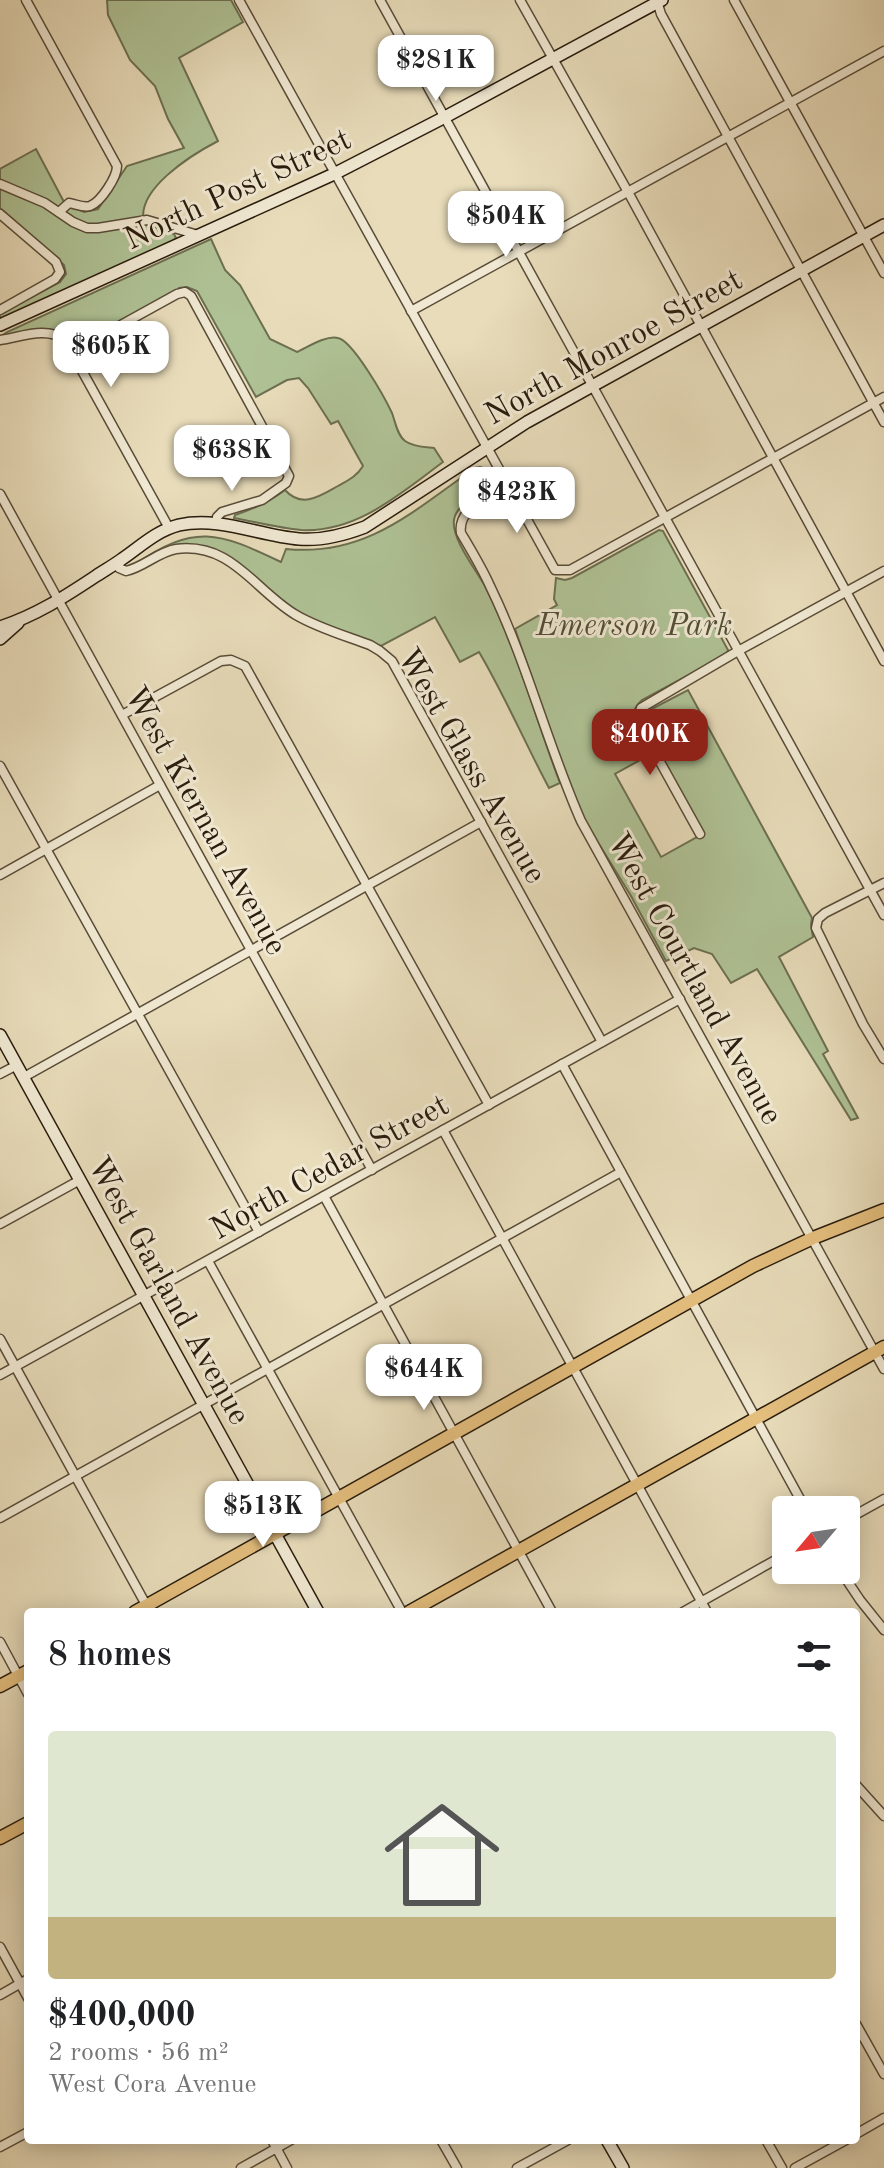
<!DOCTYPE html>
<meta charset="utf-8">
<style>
body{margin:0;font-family:"Old Standard TT",serif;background:#f6f6f6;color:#202124;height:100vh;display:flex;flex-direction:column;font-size:30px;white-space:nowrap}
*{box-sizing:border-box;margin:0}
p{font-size:26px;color:#757577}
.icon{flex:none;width:44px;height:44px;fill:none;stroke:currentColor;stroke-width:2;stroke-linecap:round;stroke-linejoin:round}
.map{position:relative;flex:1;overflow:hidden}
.drawer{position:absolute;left:24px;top:1608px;width:836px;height:536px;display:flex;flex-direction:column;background:#fff;border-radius:8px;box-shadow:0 4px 20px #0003}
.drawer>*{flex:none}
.needle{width:52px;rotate:241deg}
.fabs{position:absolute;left:772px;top:1496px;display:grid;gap:16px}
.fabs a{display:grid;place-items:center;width:88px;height:88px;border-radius:8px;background:#fff;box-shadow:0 4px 20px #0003;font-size:40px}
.price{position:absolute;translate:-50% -68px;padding:0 18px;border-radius:16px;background:#fff;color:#222;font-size:26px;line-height:52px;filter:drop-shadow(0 2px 4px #0008)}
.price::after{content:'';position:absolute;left:50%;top:48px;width:24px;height:18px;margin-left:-12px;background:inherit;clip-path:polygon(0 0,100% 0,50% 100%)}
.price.active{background:#8f2418;color:#fff}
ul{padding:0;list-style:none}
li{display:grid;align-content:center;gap:16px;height:424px;padding:0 24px}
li+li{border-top:2px solid #e0e0e0}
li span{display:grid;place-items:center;height:248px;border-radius:8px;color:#555}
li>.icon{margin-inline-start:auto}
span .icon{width:144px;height:144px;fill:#fffc;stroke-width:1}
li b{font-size:34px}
h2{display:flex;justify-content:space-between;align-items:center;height:96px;padding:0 24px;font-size:34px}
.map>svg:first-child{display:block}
</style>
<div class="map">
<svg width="884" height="2168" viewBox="0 0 884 2168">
<rect width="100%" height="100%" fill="#e8dcba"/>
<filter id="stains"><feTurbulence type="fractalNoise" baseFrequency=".0025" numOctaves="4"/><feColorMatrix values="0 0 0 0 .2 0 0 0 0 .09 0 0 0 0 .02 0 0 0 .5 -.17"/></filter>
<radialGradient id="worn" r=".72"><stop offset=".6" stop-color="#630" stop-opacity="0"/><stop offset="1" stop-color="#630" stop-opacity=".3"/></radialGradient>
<g fill="#afc295" stroke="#6c6f51" stroke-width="2">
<path d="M107 0H231L243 22 179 58 218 141C193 154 132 191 145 225L162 229 174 234 176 238 171 242 0 321V314L60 282 66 274 64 265 0 208V169L36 149 64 202 84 212 98 209 127 166 184 148 168 119 155 86 130 60 108 15Z"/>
<path d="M211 239 225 270 240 285 270 339 297 352C308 347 326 335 338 338 353 341 385 398 392 413 395 421 397 435 405 441 413 447 425 447 434 448L443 462C401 493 357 533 301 530 279 528 256 522 234 518L235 515C254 509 269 502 285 490 302 509 320 496 338 486 349 480 357 476 363 466L338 421 331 424 308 388 299 378 287 380 256 397 197 291 187 287 179 288 178 290 90 339 49 332 0 337 7 332Z"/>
<path d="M480 467 490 471 495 479 494 484C483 494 456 503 454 520 451 538 476 570 485 586 516 647 536 719 560 783L549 788C525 743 505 696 479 652L460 662 435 617 381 646C351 634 317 625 290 606 256 582 228 540 180 546 165 548 148 559 134 565 195 523 218 532 281 562L286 549C366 557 413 511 475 468Z"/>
<path d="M659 530 663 531 728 650 726 655 642 700C622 719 638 735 649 755L615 774 661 857 704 833 644 724 642 718 644 713 688 690 812 918 811 925 813 937 779 957 828 1051 823 1054 858 1118 851 1120 757 969 731 983 712 954 694 948 666 961 631 896 583 818 567 778 515 629 557 605 554 599 556 578 565 580 572 578Z"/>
</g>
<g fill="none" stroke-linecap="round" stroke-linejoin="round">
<g stroke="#594c38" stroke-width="11">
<g id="street">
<path d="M26 0 117 166C117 177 101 202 90 206 83 208 76 204 69 203L59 212"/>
<polyline points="239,0 555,570 570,570 884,397"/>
<polyline points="380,0 884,915"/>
<polyline points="520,0 628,192 884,661"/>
<polyline points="734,0 884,273"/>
<polyline points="657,1 661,14 884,422"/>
<polyline points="0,184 45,203 73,222 87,228 98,228 147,220 198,235"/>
<polyline points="0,214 56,262 60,272 55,279 0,310"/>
<polyline points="411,311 884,51"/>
<path d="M0 340C21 337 47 326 65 340L169 528"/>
<polyline points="72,352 177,294 185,292 191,296 289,476 286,483 262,500 222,512 217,517 216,524"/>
<path d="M507 484C489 496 457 509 461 533 471 550 482 568 490 586 527 662 547 744 581 821L884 1369"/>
<polyline points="0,494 372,1170"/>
<path d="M116 564 119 568 126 571C144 567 158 552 176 549 232 542 254 590 296 615 318 628 346 636 370 645L380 651 392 661 602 1042"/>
<polyline points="122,715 221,661 231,660 245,666 489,1105"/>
<polyline points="0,766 259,1232"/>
<polyline points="700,834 639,724 637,719 641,708 738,651 884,571"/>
<polyline points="0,875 160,785"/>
<polyline points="884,883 825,913 818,919 816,928 863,1024 884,1059"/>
<polyline points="562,1064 806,1510"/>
<polyline points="0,1074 17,1065"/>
<polyline points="24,1077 481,822"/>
<polyline points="443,1130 707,1612"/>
<polyline points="324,1196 552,1612"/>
<polyline points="0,1224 80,1180"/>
<polyline points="208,1261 402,1612"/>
<polyline points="0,1339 150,1612"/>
<polyline points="0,1375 680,999"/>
<polyline points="0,1518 621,1172"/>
<polyline points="846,1520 884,1499"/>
<polyline points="840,1570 860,1600 884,1630"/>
<polyline points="683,1612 786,1554"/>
<polyline points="0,1642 28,1694"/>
<polyline points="856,1785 884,1816"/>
<polyline points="0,1947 28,1998"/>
<polyline points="0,1995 28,1979"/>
<polyline points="856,2024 884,2074"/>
<polyline points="856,2134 884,2118"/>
<polyline points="272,2140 287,2168"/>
<polyline points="441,2140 457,2168"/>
<polyline points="766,2140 782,2168"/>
<polyline points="0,2147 28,2132"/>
<polyline points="241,2168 291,2140"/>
<polyline points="517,2168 568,2140"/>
<polyline points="795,2168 846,2140"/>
</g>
</g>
<g stroke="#291c0d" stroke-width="14">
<g id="secondary">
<polyline points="0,325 334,174 445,117 662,0"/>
<path d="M0 627C35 616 66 596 96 576 105 570 114 565 122 559 141 546 156 531 179 525 219 516 260 536 299 539 322 541 344 535 365 527L527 422 884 225"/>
<polyline points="0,639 18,623"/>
<polyline points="0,1035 318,1612"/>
<polyline points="607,2140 623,2168"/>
</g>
</g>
<g stroke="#291c0d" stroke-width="15">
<g id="primary">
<polyline points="135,1612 753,1266 813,1238 884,1210"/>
<polyline points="409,1612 884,1347"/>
<polyline points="0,1686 28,1671"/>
<polyline points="0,1838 28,1823"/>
</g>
</g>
<use href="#street" stroke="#f0e8d2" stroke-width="8"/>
<use href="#secondary" stroke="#f0e8d2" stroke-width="11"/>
<use href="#primary" stroke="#e4be7d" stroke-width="12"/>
</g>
<g text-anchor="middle" stroke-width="6" stroke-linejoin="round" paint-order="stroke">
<g font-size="32" fill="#291c0d" stroke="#f0e8d2">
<text transform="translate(237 188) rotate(-25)" y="11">North Post Street</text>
<text transform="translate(613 346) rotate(-29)" y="11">North Monroe Street</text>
<text transform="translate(473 765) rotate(60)" y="11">West Glass Avenue</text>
<text transform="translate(207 820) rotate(61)" y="11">West Kiernan Avenue</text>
<text transform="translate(696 978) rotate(61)" y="11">West Courtland Avenue</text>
<text transform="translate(329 1166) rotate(-29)" y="11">North Cedar Street</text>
<text transform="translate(170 1290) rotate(61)" y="11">West Garland Avenue</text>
</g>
<g font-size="32" font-style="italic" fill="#514e36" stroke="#f0e8d2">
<text x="634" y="635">Emerson Park</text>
</g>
</g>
<rect width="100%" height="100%" filter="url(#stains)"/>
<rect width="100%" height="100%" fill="url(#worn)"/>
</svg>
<div class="fabs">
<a><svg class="needle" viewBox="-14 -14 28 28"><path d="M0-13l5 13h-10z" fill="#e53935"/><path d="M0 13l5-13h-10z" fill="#757577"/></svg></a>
</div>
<b class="price" style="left:436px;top:103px">$281K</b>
<b class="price" style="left:506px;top:259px">$504K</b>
<b class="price" style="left:111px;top:389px">$605K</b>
<b class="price" style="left:232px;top:493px">$638K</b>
<b class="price" style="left:517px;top:535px">$423K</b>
<b class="price active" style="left:650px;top:777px">$400K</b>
<b class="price" style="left:424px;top:1412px">$644K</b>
<b class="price" style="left:263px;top:1549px">$513K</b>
<section class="drawer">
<h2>8 homes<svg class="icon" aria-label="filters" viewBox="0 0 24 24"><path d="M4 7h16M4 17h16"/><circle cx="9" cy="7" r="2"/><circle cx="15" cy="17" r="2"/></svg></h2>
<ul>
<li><span style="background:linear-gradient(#dfe7d0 75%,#c2b280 0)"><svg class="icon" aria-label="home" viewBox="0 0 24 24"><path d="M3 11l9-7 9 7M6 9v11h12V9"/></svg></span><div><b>$400,000</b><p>2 rooms · 56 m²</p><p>West Cora Avenue</p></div></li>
</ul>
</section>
</div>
